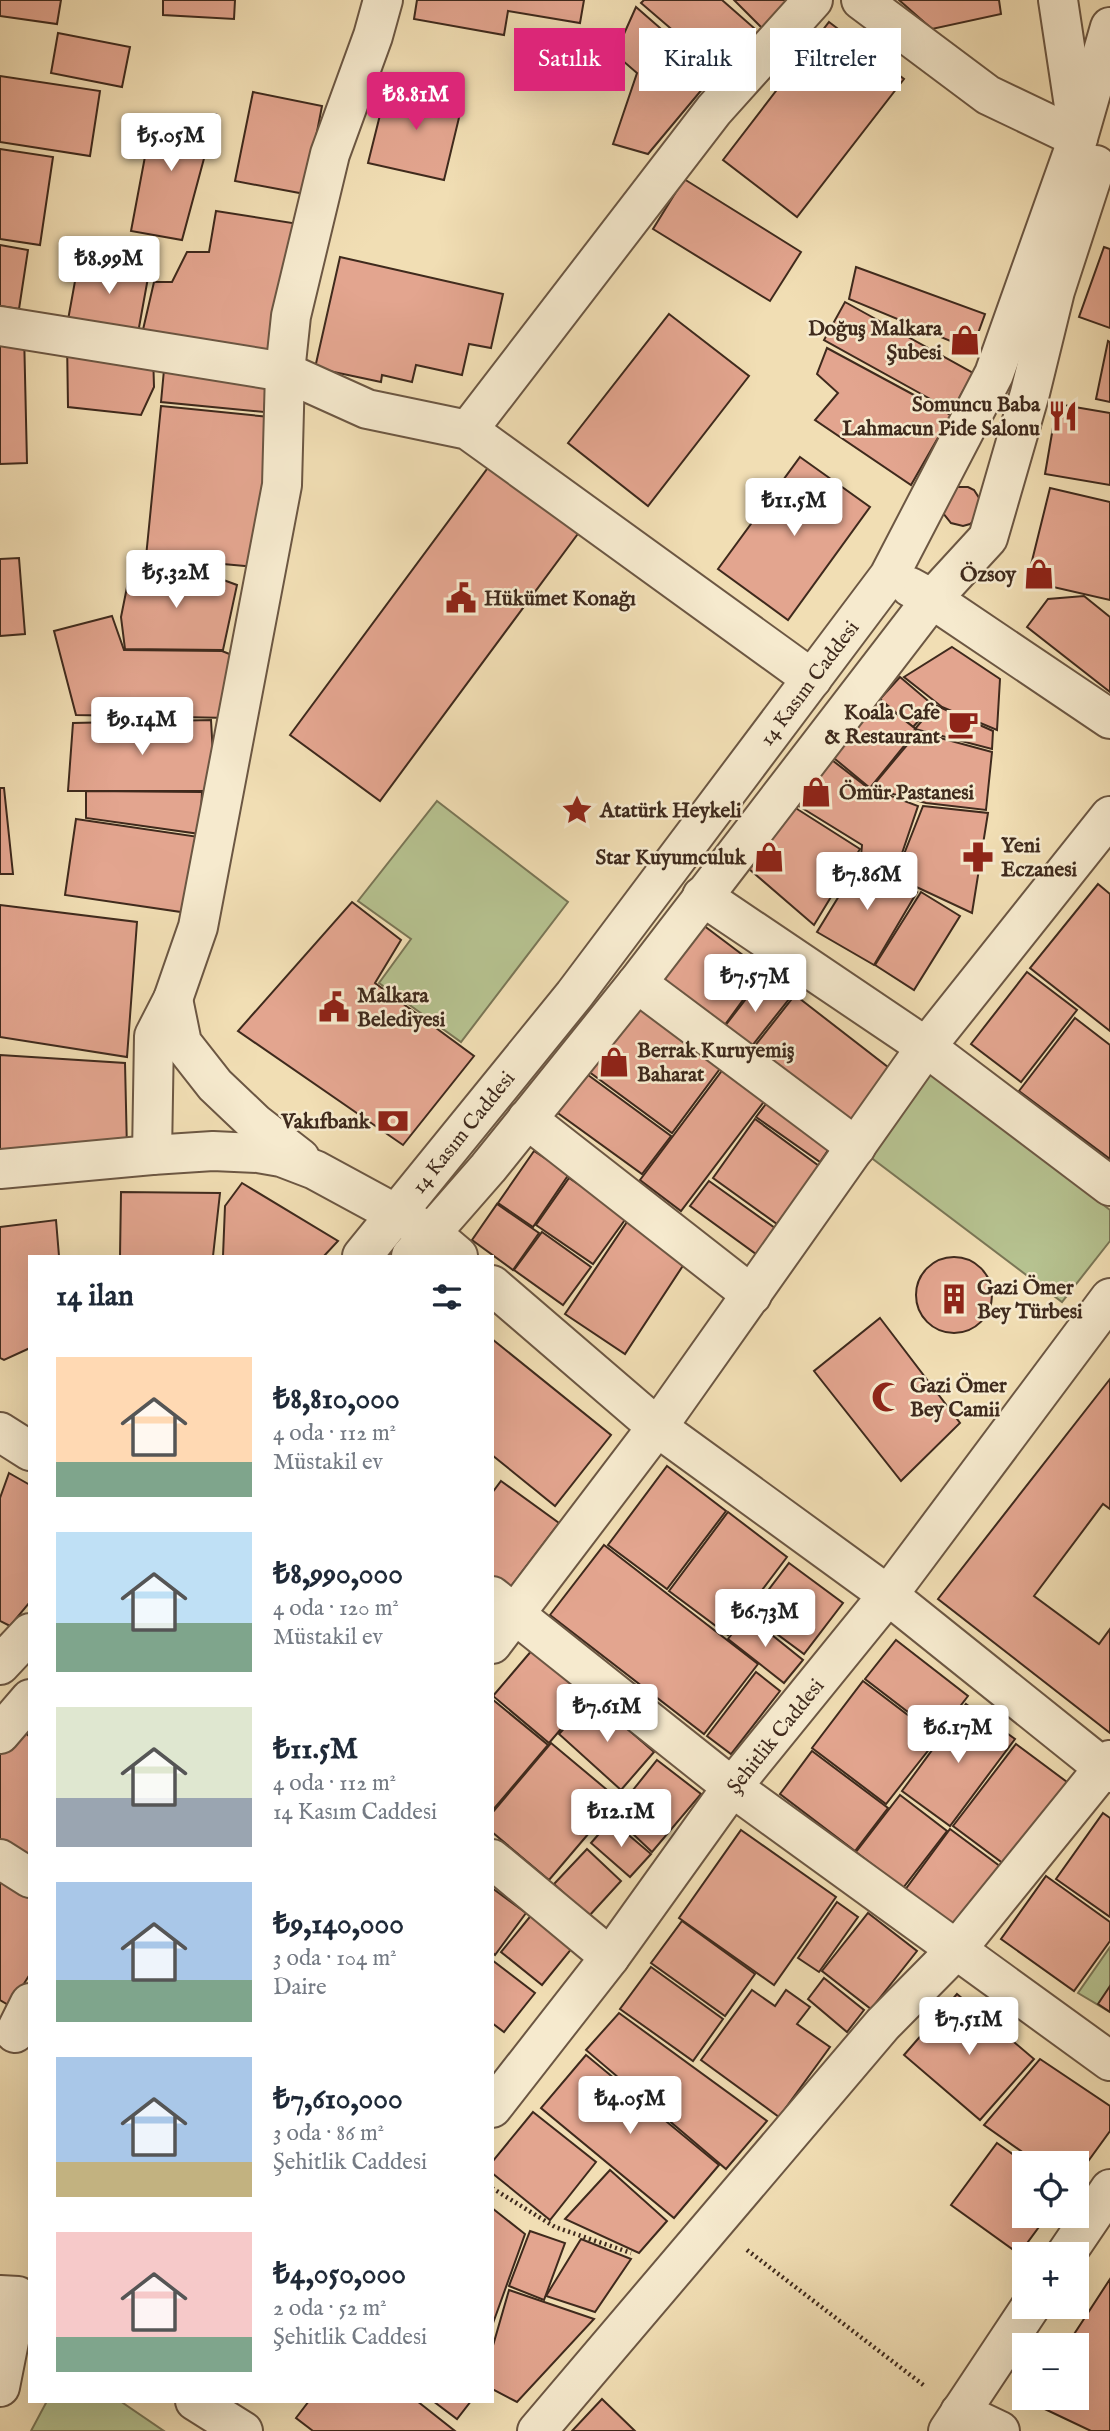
<!DOCTYPE html>
<html lang="tr">
<meta charset="utf-8">
<style>
body{margin:0;font-family:"IM FELL English",serif;background:#f6f6f7;color:#1f2937;height:100vh;display:flex;flex-direction:column;font-size:26px;white-space:nowrap}
*{box-sizing:border-box;margin:0}
p{font-size:23px;color:#747a83}
.icon{flex:none;width:38px;height:38px;fill:none;stroke:currentColor;stroke-width:2;stroke-linecap:round;stroke-linejoin:round}
.map{position:relative;flex:1;overflow:hidden}
.drawer{position:absolute;left:28px;top:1255px;width:466px;height:1148px;display:flex;flex-direction:column;background:#fff;border-radius:0px;box-shadow:0 7px 28px #0002}
.drawer>*{flex:none}
.guide{position:absolute;left:514px;top:28px;width:490px;height:63px;display:flex;gap:14px}
.controls{position:absolute;left:1012px;top:2151px;display:grid;gap:14px}
.controls a{display:grid;place-items:center;width:77px;height:77px;border-radius:0px;background:#fff;box-shadow:0 7px 28px #0002;font-size:35px}
.price{position:absolute;translate:-50% -60px;padding:0 16px;border-radius:7px;background:#fff;color:#222;font-size:23px;line-height:46px;filter:drop-shadow(0 2px 4px #0008)}
.price::after{content:'';position:absolute;left:50%;top:42px;width:21px;height:16px;margin-left:-10px;background:inherit;clip-path:polygon(0 0,100% 0,50% 100%)}
.price.current{background:#db2777;color:#fff}
ul{padding:0;list-style:none}
li{display:flex;align-items:center;gap:21px;height:175px;padding:0 28px}
li span{display:grid;place-items:center;flex:none;width:196px;height:140px;border-radius:0px;color:#555}
li>.icon{margin-inline-start:auto}
span .icon{width:84px;height:84px;fill:#fffc;stroke-width:1}
li b{font-size:30px}
h2{display:flex;justify-content:space-between;align-items:center;height:84px;padding:0 28px;font-size:30px}
.tag{padding:0 24px;border-radius:0px;background:#fff;box-shadow:0 7px 28px #0002;font-size:24px;line-height:63px}
.tag.current{background:#db2777;color:#fff}
.map>svg:first-child{display:block}
</style>
<div class="map">
<svg width="1110" height="2431" viewBox="0 0 1110 2431">
<rect width="100%" height="100%" fill="#f1deb4"/>
<filter id="stains"><feTurbulence type="fractalNoise" baseFrequency=".00286" numOctaves="4"/><feColorMatrix values="0 0 0 0 .2 0 0 0 0 .09 0 0 0 0 .02 0 0 0 .5 -.17"/></filter>
<radialGradient id="worn" r=".72"><stop offset=".6" stop-color="#630" stop-opacity="0"/><stop offset="1" stop-color="#630" stop-opacity=".3"/></radialGradient>
<g fill="#b6c290" stroke="#7a7656" stroke-width="2">
<polygon points="437,801 568,902 461,1042 379,983 411,939 358,901"/>
<polygon points="922,1067 1110,1210 1110,1241 1062,1302 861,1150"/>
<polygon points="1110,1947 1110,2012 1078,1993"/>
<polygon points="47,2401 120,2401 164,2431 31,2431"/>
</g>
<g fill="#e3a58f" stroke="#3f2a1d" stroke-width="2">
<polygon points="0,0 61,0 57,24 0,16"/>
<polygon points="163,0 235,0 234,19 163,15"/>
<polygon points="417,0 584,0 580,23 508,11 504,35 414,19"/>
<polygon points="644,0 722,0 754,28 718,69 641,3"/>
<polygon points="734,0 793,0 764,30"/>
<polygon points="899,0 999,0 1001,14 932,29"/>
<polygon points="636,7 714,75 648,154 613,144 637,73 615,54"/>
<polygon points="829,22 904,79 797,217 723,160"/>
<polygon points="58,33 130,47 122,87 51,73"/>
<polygon points="0,76 100,91 90,156 0,142"/>
<polygon points="388,83 463,101 444,180 368,163"/>
<polygon points="253,92 322,106 305,194 235,181"/>
<polygon points="153,114 216,114 182,240 131,231"/>
<polygon points="0,149 53,157 40,245 0,239"/>
<polygon points="684,179 801,252 770,301 653,229"/>
<polygon points="216,211 305,225 276,367 139,347 154,282 172,282 187,252 209,252"/>
<polygon points="0,245 28,250 19,309 0,306"/>
<polygon points="1104,247 1110,249 1110,328 1079,317"/>
<polygon points="81,248 151,261 136,344 66,331"/>
<polygon points="340,257 503,294 491,348 469,344 462,375 416,365 412,382 382,375 381,382 315,368"/>
<polygon points="856,267 985,314 972,350 849,299"/>
<polygon points="845,302 973,373 952,411 824,340"/>
<polygon points="669,314 749,376 648,506 568,443"/>
<polygon points="24,332 27,463 0,464 0,333"/>
<polygon points="67,340 153,352 154,387 141,415 68,407"/>
<polygon points="1108,341 1110,342 1110,402 1096,399"/>
<polygon points="827,348 951,415 911,485 815,420 838,393 817,374"/>
<polygon points="165,359 268,370 264,412 161,402"/>
<polygon points="1057,404 1110,413 1110,485 1045,474"/>
<polygon points="161,406 270,417 256,567 146,557"/>
<polygon points="800,457 870,507 788,620 718,569"/>
<polygon points="490,465 580,531 380,801 290,735"/>
<polygon points="954,487 968,487 974,490 981,501 975,520 970,524 963,526 951,523 943,513"/>
<polygon points="1050,488 1110,502 1110,600 1027,581"/>
<polygon points="19,558 25,634 0,636 0,559"/>
<polygon points="131,567 188,567 237,585 223,650 125,649 121,617"/>
<polygon points="1084,596 1110,617 1110,692 1027,627 1048,599"/>
<polygon points="112,616 124,650 222,651 237,657 230,718 76,715 54,631"/>
<polygon points="952,647 1000,679 997,730 942,707 904,677"/>
<polygon points="900,677 933,705 913,727 880,699"/>
<polygon points="876,698 917,730 870,788 829,754"/>
<polygon points="935,705 993,731 992,749 915,729"/>
<polygon points="211,720 215,791 68,791 73,723"/>
<polygon points="918,732 992,752 986,810 926,803 871,788"/>
<polygon points="828,757 867,787 918,806 896,871 861,856 862,845 794,803"/>
<polygon points="0,788 4,788 13,874 0,874"/>
<polygon points="86,791 202,792 200,834 86,818"/>
<polygon points="923,806 988,813 972,913 895,877"/>
<polygon points="794,807 860,849 814,925 748,868"/>
<polygon points="76,819 199,837 188,913 65,895"/>
<polygon points="861,860 917,892 874,965 817,932"/>
<polygon points="1098,884 1110,894 1110,1031 1030,968"/>
<polygon points="921,892 960,916 914,990 875,965"/>
<polygon points="352,902 401,940 375,983 474,1056 403,1145 238,1031"/>
<polygon points="0,905 137,922 127,1057 0,1037"/>
<polygon points="703,925 764,971 719,1033 657,987"/>
<polygon points="1027,972 1077,1010 1021,1082 971,1044"/>
<polygon points="766,973 793,994 744,1056 718,1035"/>
<polygon points="795,995 893,1071 849,1128 750,1052"/>
<polygon points="641,1000 725,1062 672,1133 588,1071"/>
<polygon points="1075,1018 1110,1045 1110,1159 1019,1091"/>
<polygon points="0,1055 125,1063 127,1150 0,1150"/>
<polygon points="727,1064 769,1095 681,1211 640,1180"/>
<polygon points="584,1072 671,1136 642,1174 555,1111"/>
<polygon points="772,1096 835,1140 820,1162 756,1117"/>
<polygon points="755,1119 819,1166 777,1224 713,1178"/>
<polygon points="534,1151 569,1174 533,1227 498,1203"/>
<polygon points="569,1178 627,1217 593,1264 536,1225"/>
<polygon points="709,1181 775,1228 756,1254 690,1206"/>
<polygon points="242,1183 338,1241 324,1256 223,1256 225,1206"/>
<polygon points="121,1192 220,1193 213,1256 120,1256"/>
<polygon points="497,1204 539,1233 513,1270 472,1240"/>
<polygon points="629,1219 688,1258 625,1354 565,1314"/>
<polygon points="56,1220 59,1256 30,1256 30,1348 4,1360 0,1358 0,1227"/>
<polygon points="542,1232 591,1267 563,1305 514,1270"/>
<circle cx="954" cy="1295" r="38"/>
<polygon points="880,1318 960,1423 901,1481 814,1371"/>
<polygon points="492,1339 611,1435 555,1506 492,1455"/>
<polygon points="1110,1379 1110,1509 1103,1504 1034,1596 1099,1644 1110,1629 1110,1733 938,1599"/>
<polygon points="667,1466 726,1511 667,1589 608,1545"/>
<polygon points="9,1473 30,1485 30,1602 10,1626 0,1621 0,1498"/>
<polygon points="501,1481 559,1523 509,1589 492,1576 492,1493"/>
<polygon points="728,1512 787,1557 728,1635 669,1591"/>
<polygon points="604,1545 758,1664 704,1734 550,1615"/>
<polygon points="789,1563 843,1603 804,1654 750,1614"/>
<polygon points="747,1615 803,1660 784,1683 728,1639"/>
<polygon points="896,1640 968,1696 938,1735 865,1679"/>
<polygon points="533,1649 589,1696 549,1743 493,1696"/>
<polygon points="756,1672 780,1691 731,1754 707,1736"/>
<polygon points="863,1681 938,1738 886,1804 812,1748"/>
<polygon points="592,1698 654,1752 621,1790 559,1734"/>
<polygon points="492,1699 548,1745 492,1811"/>
<polygon points="966,1704 1015,1739 950,1826 902,1791"/>
<polygon points="21,1729 30,1737 30,1858 0,1847 0,1753"/>
<polygon points="551,1743 618,1799 549,1880 492,1832 492,1813"/>
<polygon points="1016,1744 1067,1782 1004,1864 953,1826"/>
<polygon points="812,1751 888,1808 855,1851 780,1794"/>
<polygon points="657,1760 701,1794 652,1852 613,1815"/>
<polygon points="900,1795 947,1831 903,1888 856,1852"/>
<polygon points="1103,1813 1110,1818 1110,1917 1056,1879"/>
<polygon points="611,1820 651,1854 630,1877 591,1843"/>
<polygon points="950,1829 1001,1867 956,1927 905,1890"/>
<polygon points="741,1830 836,1897 774,1985 679,1918"/>
<polygon points="587,1849 621,1881 589,1916 554,1884"/>
<polygon points="0,1865 30,1884 30,1974 10,2006 0,2000"/>
<polygon points="1046,1876 1110,1922 1110,1941 1074,1991 1001,1939"/>
<polygon points="492,1888 526,1913 495,1955 492,1952"/>
<polygon points="837,1902 858,1917 819,1972 798,1958"/>
<polygon points="533,1913 573,1947 542,1985 501,1952"/>
<polygon points="868,1913 917,1951 871,2009 822,1971"/>
<polygon points="682,1921 755,1974 725,2016 651,1963"/>
<polygon points="492,1960 535,1993 504,2032 492,2023"/>
<polygon points="651,1967 723,2019 693,2061 620,2009"/>
<polygon points="824,1978 864,2010 847,2032 808,1999"/>
<polygon points="1110,1986 1110,2012 1098,2004"/>
<polygon points="752,1990 775,2006 786,1990 810,2007 797,2024 830,2047 779,2117 701,2060"/>
<polygon points="957,1994 1034,2059 980,2120 904,2055"/>
<polygon points="619,2013 767,2121 726,2169 586,2050"/>
<polygon points="586,2055 719,2165 674,2218 541,2108"/>
<polygon points="1040,2059 1110,2106 1110,2131 1076,2178 1076,2163 1038,2163 984,2125"/>
<polygon points="533,2112 596,2162 550,2220 492,2173 492,2162"/>
<polygon points="997,2143 1025,2163 1024,2216 1047,2216 1019,2254 951,2205"/>
<polygon points="610,2170 667,2221 639,2253 565,2219"/>
<polygon points="492,2208 525,2234 492,2326"/>
<polygon points="530,2231 565,2243 544,2300 509,2286"/>
<polygon points="581,2239 631,2259 595,2312 546,2296"/>
<polygon points="1110,2279 1110,2431 1091,2431 1030,2402 1033,2398 1076,2398 1076,2345 1067,2345"/>
<polygon points="509,2290 594,2319 517,2402 492,2389 492,2349"/>
<polygon points="602,2399 635,2431 572,2431"/>
<polygon points="309,2401 417,2401 455,2431 313,2431 296,2418"/>
<polygon points="433,2401 471,2401 457,2419"/>
</g>
<g fill="none" stroke-linecap="round" stroke-linejoin="round">
<g stroke="#6c5743" stroke-width="42">
<g id="minor">
<polyline points="861,0 988,95 1078,138"/>
<polyline points="1058,0 1077,126"/>
<polyline points="0,326 285,372 367,409 468,430 812,679"/>
<polyline points="468,430 714,110 813,0"/>
<polyline points="910,587 932,599 1110,719"/>
<polyline points="702,896 926,1047 1110,1186"/>
<polyline points="637,983 856,1147"/>
<polyline points="173,999 182,1043 215,1085 255,1123 300,1158"/>
<polyline points="527,1119 752,1295"/>
<polyline points="152,1155 154,1036 173,999 198,927 282,485 285,372 291,316 330,154 373,36 383,0"/>
<polyline points="0,1169 152,1155 213,1151 258,1153 281,1157 315,1170 431,1233 458,1256"/>
<polyline points="362,1256 574,995 889,576 994,374 1078,138 1110,27"/>
<polyline points="411,1256 488,1168 637,983 932,599 988,538 1030,393 1055,291 1096,165"/>
<polyline points="492,1285 657,1427 888,1595 1110,1773"/>
<polyline points="0,1432 30,1451"/>
<polyline points="492,1596 732,1787 1110,2061"/>
<polyline points="492,1644 666,1415 926,1047 1110,816"/>
<polyline points="0,1665 30,1633"/>
<polyline points="0,1734 30,1699"/>
<polyline points="0,1859 30,1878"/>
<polyline points="492,1859 610,1957"/>
<polyline points="15,2033 30,2003"/>
<polyline points="492,2108 610,1957 732,1787 888,1595 1110,1298"/>
<polyline points="1066,2254 1110,2189"/>
<polyline points="0,2295 18,2296 0,2387"/>
<polyline points="195,2401 243,2431"/>
<polyline points="960,2412 1000,2431"/>
<polyline points="537,2431 883,2024 957,1949 1110,1760"/>
<polyline points="948,2431 1031,2306"/>
</g>
</g>
<g stroke="#3f2a1d" stroke-width="4.5" stroke-dasharray="2 3.5" stroke-linecap="butt">
<polyline points="492,2188 555,2227 631,2253"/>
<polyline points="747,2250 926,2387"/>
</g>
<use href="#minor" stroke="#f6eace" stroke-width="38"/>
</g>
<defs>
<g id="shop-bare" transform="scale(2.415)"><path d="M-5-2.5h2.3a2.7 3.5 0 0 1 5.4 0H5L5.5 6h-11ZM-1.5-2.5h3a1.5 2.3 0 0 0-3 0Z" fill="#8f2418" stroke="#f6eace" stroke-width="2.5" paint-order="stroke"/></g>
<g id="restaurant-bare" transform="scale(2.415)"><path d="M-5-6h1v4h1v-4h1v4h1v-4h1v5L-1.5 .5V6h-2V.5L-5-1ZM5-6V6H3V1.5H1.5Q1.5-4 5-6Z" fill="#8f2418" stroke="#f6eace" stroke-width="2.5" paint-order="stroke"/></g>
<g id="civic-bare" transform="scale(2.415)"><path d="M-.6-6.5H3V-4.5H.6V-3L4-1V1h2V6H-6V1h2V-1L-.6-3ZM-1.2 2.5V6h2.4V2.5Z" fill="#8f2418" stroke="#f6eace" stroke-width="2.5" paint-order="stroke"/></g>
<g id="cafe-bare" transform="scale(2.415)"><path d="M-5.5-4.5H6V0H3Q3 3.5 0 3.5H-2.5Q-5.5 3.5-5.5 0ZM3-3.2v2h1.7v-2ZM-6 4.5H4V6H-6Z" fill="#8f2418" stroke="#f6eace" stroke-width="2.5" paint-order="stroke"/></g>
<g id="sight-bare" transform="scale(2.415)"><path d="M0-6L1.8-2.2L6-1.7L2.9 1.2L3.7 5.4L0 3.3L-3.7 5.4L-2.9 1.2L-6-1.7L-1.8-2.2Z" fill="#8f2418" stroke="#f6eace" stroke-width="2.5" paint-order="stroke"/></g>
<g id="pharmacy-bare" transform="scale(2.415)"><path d="M-2-6h4v4h4v4h-4v4h-4v-4h-4v-4h4Z" fill="#8f2418" stroke="#f6eace" stroke-width="2.5" paint-order="stroke"/></g>
<g id="bank-bare" transform="scale(2.415)"><path d="M-6-4H6V4H-6ZM0-2.3a2.3 2.3 0 1 0 0 4.6a2.3 2.3 0 1 0 0-4.6Z" fill="#8f2418" stroke="#f6eace" stroke-width="2.5" paint-order="stroke"/></g>
<g id="building-bare" transform="scale(2.415)"><path d="M-4-6H4V6H1V3H-1V6H-4ZM-2.5-4.3h1.7v1.8h-1.7ZM.8-4.3h1.7v1.8H.8ZM-2.5-1h1.7V.8h-1.7ZM.8-1h1.7V.8H.8Z" fill="#8f2418" stroke="#f6eace" stroke-width="2.5" paint-order="stroke"/></g>
<g id="mosque-bare" transform="scale(2.415)"><path d="M3.5-4.9A6 6 0 1 0 3.5 4.9A5 5 0 1 1 3.5-4.9Z" fill="#8f2418" stroke="#f6eace" stroke-width="2.5" paint-order="stroke"/></g>
</defs>
<g fill-rule="evenodd">
<use href="#shop-bare" x="965" y="340"/>
<use href="#restaurant-bare" x="1063" y="416"/>
<use href="#shop-bare" x="1039" y="574"/>
<use href="#civic-bare" x="461" y="598"/>
<use href="#cafe-bare" x="963" y="724"/>
<use href="#shop-bare" x="816" y="792"/>
<use href="#sight-bare" x="577" y="810"/>
<use href="#shop-bare" x="769" y="857"/>
<use href="#pharmacy-bare" x="978" y="857"/>
<use href="#civic-bare" x="334" y="1007"/>
<use href="#shop-bare" x="614" y="1062"/>
<use href="#bank-bare" x="393" y="1121"/>
<use href="#building-bare" x="954" y="1299"/>
<use href="#mosque-bare" x="887" y="1397"/>
</g>
<g text-anchor="middle" stroke-width="5" stroke-linejoin="round" paint-order="stroke">
<g font-size="21" font-weight="bold" fill="#3f2a1d" stroke="#f6eace" text-anchor="start">
<text x="942" y="335" text-anchor="end">Doğuş Malkara<tspan x="942" dy="24">Şubesi</tspan></text>
<text x="1040" y="411" text-anchor="end">Somuncu Baba<tspan x="1040" dy="24">Lahmacun Pide Salonu</tspan></text>
<text x="1016" y="581" text-anchor="end">Özsoy</text>
<text x="484" y="605">Hükümet Konağı</text>
<text x="940" y="719" text-anchor="end">Koala Cafe<tspan x="940" dy="24">&amp; Restaurant</tspan></text>
<text x="839" y="799">Ömür Pastanesi</text>
<text x="600" y="817">Atatürk Heykeli</text>
<text x="1001" y="852">Yeni<tspan x="1001" dy="24">Eczanesi</tspan></text>
<text x="746" y="864" text-anchor="end">Star Kuyumculuk</text>
<text x="357" y="1002">Malkara<tspan x="357" dy="24">Belediyesi</tspan></text>
<text x="637" y="1057">Berrak Kuruyemiş<tspan x="637" dy="24">Baharat</tspan></text>
<text x="370" y="1128" text-anchor="end">Vakıfbank</text>
<text x="977" y="1294">Gazi Ömer<tspan x="977" dy="24">Bey Türbesi</tspan></text>
<text x="910" y="1392">Gazi Ömer<tspan x="910" dy="24">Bey Camii</tspan></text>
</g>
<g font-size="21" fill="#3f2a1d" stroke="#f6eace">
<text transform="translate(809 683) rotate(-53)" y="7">14 Kasım Caddesi</text>
<text transform="translate(463 1132) rotate(-51)" y="7">14 Kasım Caddesi</text>
<text transform="translate(775 1736) rotate(-51)" y="7">Şehitlik Caddesi</text>
</g>
</g>
<rect width="100%" height="100%" filter="url(#stains)"/>
<rect width="100%" height="100%" fill="url(#worn)"/>
</svg>
<div class="controls">
<a><svg class="icon" aria-label="locate" viewBox="0 0 24 24"><circle cx="12" cy="12" r="6"/><path d="M12 2v4M12 18v4M2 12h4M18 12h4"/></svg></a>
<a>+</a>
<a>−</a>
</div>
<b class="price current" style="left:416px;top:132px">₺8.81M</b>
<b class="price" style="left:171px;top:173px">₺5.05M</b>
<b class="price" style="left:109px;top:296px">₺8.99M</b>
<b class="price" style="left:794px;top:538px">₺11.5M</b>
<b class="price" style="left:176px;top:610px">₺5.32M</b>
<b class="price" style="left:142px;top:757px">₺9.14M</b>
<b class="price" style="left:867px;top:912px">₺7.86M</b>
<b class="price" style="left:755px;top:1014px">₺7.57M</b>
<b class="price" style="left:765px;top:1649px">₺6.73M</b>
<b class="price" style="left:607px;top:1744px">₺7.61M</b>
<b class="price" style="left:958px;top:1765px">₺6.17M</b>
<b class="price" style="left:621px;top:1849px">₺12.1M</b>
<b class="price" style="left:969px;top:2057px">₺7.51M</b>
<b class="price" style="left:630px;top:2136px">₺4.05M</b>
<div class="guide">
<a class="tag current">Satılık</a>
<a class="tag">Kiralık</a>
<a class="tag">Filtreler</a>
</div>
<section class="drawer">
<h2>14 ilan<svg class="icon" aria-label="filters" viewBox="0 0 24 24"><path d="M4 7h16M4 17h16"/><circle cx="9" cy="7" r="2"/><circle cx="15" cy="17" r="2"/></svg></h2>
<ul>
<li><span style="background:linear-gradient(#ffd9b3 75%,#7fa58c 0)"><svg class="icon" aria-label="home" viewBox="0 0 24 24"><path d="M3 11l9-7 9 7M6 9v11h12V9"/></svg></span><div><b>₺8,810,000</b><p>4 oda · 112 m²</p><p>Müstakil ev</p></div></li>
<li><span style="background:linear-gradient(#bfe0f5 65%,#7fa58c 0)"><svg class="icon" aria-label="home" viewBox="0 0 24 24"><path d="M3 11l9-7 9 7M6 9v11h12V9"/></svg></span><div><b>₺8,990,000</b><p>4 oda · 120 m²</p><p>Müstakil ev</p></div></li>
<li><span style="background:linear-gradient(#dfe7d0 65%,#9aa5b1 0)"><svg class="icon" aria-label="home" viewBox="0 0 24 24"><path d="M3 11l9-7 9 7M6 9v11h12V9"/></svg></span><div><b>₺11.5M</b><p>4 oda · 112 m²</p><p>14 Kasım Caddesi</p></div></li>
<li><span style="background:linear-gradient(#a9c7e8 70%,#7fa58c 0)"><svg class="icon" aria-label="home" viewBox="0 0 24 24"><path d="M3 11l9-7 9 7M6 9v11h12V9"/></svg></span><div><b>₺9,140,000</b><p>3 oda · 104 m²</p><p>Daire</p></div></li>
<li><span style="background:linear-gradient(#a9c7e8 75%,#c2b280 0)"><svg class="icon" aria-label="home" viewBox="0 0 24 24"><path d="M3 11l9-7 9 7M6 9v11h12V9"/></svg></span><div><b>₺7,610,000</b><p>3 oda · 86 m²</p><p>Şehitlik Caddesi</p></div></li>
<li><span style="background:linear-gradient(#f6c9c9 75%,#7fa58c 0)"><svg class="icon" aria-label="home" viewBox="0 0 24 24"><path d="M3 11l9-7 9 7M6 9v11h12V9"/></svg></span><div><b>₺4,050,000</b><p>2 oda · 52 m²</p><p>Şehitlik Caddesi</p></div></li>
</ul>
</section>
</div>
